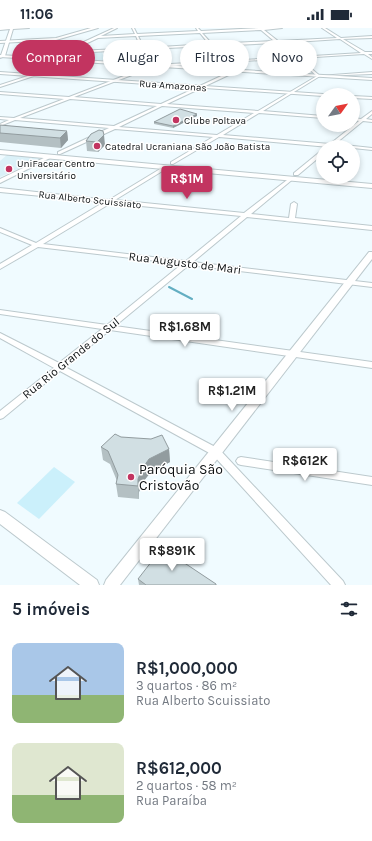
<!DOCTYPE html>
<html lang="pt">
<meta charset="utf-8">
<style>
body{margin:0;font-family:Karla,sans-serif;background:#f6f6f7;color:#1f2937;height:100vh;display:flex;flex-direction:column;font-size:15px;white-space:nowrap}
*{box-sizing:border-box;margin:0}
p{font-size:13px;color:#747a83}
.icon{flex:none;width:22px;height:22px;fill:none;stroke:currentColor;stroke-width:2;stroke-linecap:round;stroke-linejoin:round}
.map{position:relative;height:557px;overflow:hidden}
.panel{display:flex;flex-direction:column;background:#fff;flex:1}
.panel>*{flex:none}
.guide{position:absolute;left:12px;top:12px;width:348px;height:36px;display:flex;gap:8px}
.needle{width:26px;rotate:57deg}
.controls{position:absolute;left:316px;top:60px;display:grid;gap:8px}
.controls a{display:grid;place-items:center;width:44px;height:44px;border-radius:50%;background:#fff;box-shadow:0 2px 6px #0003;font-size:20px}
.price{position:absolute;translate:-50% -34px;padding:0 9px;border-radius:4px;background:#fff;color:#222;font-size:13px;line-height:26px;filter:drop-shadow(0 1px 2px #0008)}
.price::after{content:'';position:absolute;left:50%;top:24px;width:12px;height:9px;margin-left:-6px;background:inherit;clip-path:polygon(0 0,100% 0,50% 100%)}
.price.active{background:#c23460;color:#fff}
ul{padding:0;list-style:none}
li{display:flex;align-items:center;gap:12px;height:100px;padding:0 12px}
li span{display:grid;place-items:center;flex:none;width:112px;height:80px;border-radius:8px;color:#555}
li>.icon{margin-inline-start:auto}
span .icon{width:48px;height:48px;fill:#fffc;stroke-width:1}
li b{font-size:17px}
h2{display:flex;justify-content:space-between;align-items:center;height:48px;padding:0 12px;font-size:17px}
.tag{padding:0 14px;border-radius:18px;background:#fff;box-shadow:0 2px 6px #0003;font-size:14px;line-height:36px}
.tag.active{background:#c23460;color:#fff}
.status{display:flex;justify-content:space-between;align-items:center;height:28px;padding:0 20px;background:#fff;direction:ltr}
.status svg{height:11px;fill:currentColor}
.map>svg:first-child{display:block}
</style>
<div class="status"><b>11:06</b><svg viewBox="0 0 49 12"><path d="M0 12V9h3v3zM5 12V6h3v6zM10 12V3h3v9zM15 12V0h3v12zM26 1h20v11H26zM47 4h2v5h-2z"/></svg></div>
<div class="map">
<svg width="372" height="557" viewBox="0 0 372 557">
<rect width="100%" height="100%" fill="#f0fbff"/>
<g fill="#dbf1f8">
<polygon points="102,24 103,27 129,27 123,34 81,31 80,25"/>
<polygon points="7,127 39,130 40,131 0,149 0,133"/>
</g>
<polygon fill="#cbf0fb" points="54,439 75,454 39,491 17,475"/>
<g fill="none" stroke-linecap="round" stroke-linejoin="round">
<polyline stroke="#63aec2" stroke-width="2" points="169,259 192,271"/>
<g stroke="#bcc9cd" stroke-width="2">
<g id="street">
<polygon points="0,0 29,0 13,1 5,28 0,30 10,1 0,2"/>
<path d="M114 0H117L101 8 135 6 132 0H134L137 6 198 3 196 0H198L201 3 259 0H282L264 2 278 13 337 10 322 0H325L341 10 372 8V10L343 11 365 24H372V26H368L372 29V31L364 26 299 30 320 48 372 44V46L320 48 263 83 323 88V90L259 85 223 107 330 116 359 93 353 92V90L361 91 372 83V86L366 91 372 92V94L363 93 335 116 372 120V122L353 120V119H329L219 109 173 136H171V134L213 109 115 101 60 126H58V124L109 100 15 92 0 98V96L9 92 0 91V89L14 90 64 71 0 66V64L69 69 150 38 142 21 76 25 77 34 0 59V57L74 33 73 23 75 18ZM261 2 274 13 212 16 202 5ZM200 5 209 16 144 20 138 8ZM136 8 141 20 76 23 77 20 98 10ZM340 11 361 25 297 29 280 15ZM276 15 293 29 227 33 214 18ZM211 18 224 33 153 37 145 21ZM296 30 317 48 258 83 167 76 235 44 228 34ZM225 35 232 43 161 76 74 69 153 39ZM70 71 157 78 114 98 20 90ZM162 78 254 85 217 107 119 99Z"/>
<polygon points="321,123 323,123 323,126 298,147 294,147 294,145"/>
<polygon points="50,127 54,128 0,155 0,151"/>
<path d="M165 138 169 139 115 172 244 185 291 149H293V151L251 186 289 190 291 176 294 174 297 176 295 190 372 198V202L247 189 193 234 372 255V259L189 237 115 298 372 334V340L110 302 65 339 219 421 343 553 345 557H331L213 427 60 343 3 390 0 391V383L54 340 0 310V305L59 335 102 301 0 286V282L107 297 182 236 38 219 0 241V236L32 217 0 204V200L36 215 104 174 0 164V160L109 172ZM111 175 241 188 186 233 43 216Z"/>
<polygon points="241,429 372,449 372,457 241,437 238,436 236,433 238,430"/>
</g>
</g>
<g stroke="#bcc9cd" stroke-width="2">
<g id="secondary">
<polygon points="0,27 372,50 372,52 0,29"/>
<polygon points="0,44 323,66 325,67 323,67 323,68 0,46"/>
<polygon points="353,68 372,69 372,71 353,70"/>
<polygon points="369,224 372,224 372,231 120,557 104,557 106,552"/>
<polygon points="0,482 5,484 97,552 99,557 80,557 0,496"/>
</g>
</g>
<g stroke="#bcc9cd" stroke-width="2">
<g id="primary">
<polygon points="91,0 98,0 56,12 0,15 0,13 56,10"/>
<polygon points="0,122 372,156 372,160 0,126"/>
</g>
</g>
<use href="#street" fill="#fff" fill-rule="evenodd"/>
<use href="#secondary" fill="#fff" fill-rule="evenodd"/>
<use href="#primary" fill="#fff" fill-rule="evenodd"/>
</g>
<g fill="#b4c0c3">
<polygon points="197,88 173,100 154,96 154,94"/>
<polygon points="0,97 67,103 68,112 61,120 0,114"/>
<polygon points="91,106 105,117 98,124 87,123 86,113"/>
<polygon points="121,409 169,421 170,434 150,445 143,454 139,464 139,471 118,469 116,456 117,453 110,436 103,432 101,419"/>
<polygon points="138,551 216,557 139,557"/>
</g>
<g fill="#929c9f">
<polygon points="197,86 197,88 173,100 173,98"/>
<polygon points="67,103 68,112 61,120 60,110"/>
<polygon points="104,107 105,117 98,124 97,114"/>
<polygon points="169,421 170,434 150,445 143,454 139,464 139,471 138,451 142,441 149,431"/>
</g>
<g fill="#d1dfe3" stroke="#929c9f">
<polygon points="180,81 197,86 173,98 154,94"/>
<polygon points="0,97 67,103 60,110 0,105"/>
<polygon points="99,102 103,103 104,107 97,114 86,113 91,106"/>
<polygon points="115,406 121,409 151,411 162,407 169,421 149,431 142,441 138,451 138,458 116,456 118,447 108,423 101,419"/>
<polygon points="162,520 216,556 216,557 146,557 138,551"/>
</g>
<g fill="#c23460" stroke="#fff" stroke-width="1.5">
<circle cx="176" cy="92" r="4"/>
<circle cx="97" cy="118" r="4"/>
<circle cx="9" cy="141" r="4"/>
<circle cx="131" cy="449" r="4"/>
</g>
<g text-anchor="middle" stroke-width="3" stroke-linejoin="round" paint-order="stroke">
<g font-size="10" fill="#0d1113" stroke="#fff">
<text transform="translate(173 57) rotate(4)" y="4">Rua Amazonas</text>
<text transform="translate(90 171) rotate(6)" y="4">Rua Alberto Scuissiato</text>
</g>
<g font-size="10" fill="#0d1113" stroke="#fff" text-anchor="start">
<text x="184" y="96">Clube Poltava</text>
<text x="105" y="122">Catedral Ucraniana São João Batista</text>
<text x="17" y="139">UniFacear Centro<tspan x="17" dy="12">Universitário</tspan></text>
</g>
<g font-size="12" fill="#0d1113" stroke="#fff">
<text transform="translate(185 235) rotate(7)" y="4">Rua Augusto de Mari</text>
<text transform="translate(71 330) rotate(-39)" y="4">Rua Rio Grande do Sul</text>
</g>
<g font-size="14" fill="#0d1113" stroke="#fff" text-anchor="start">
<text x="139" y="446">Paróquia São<tspan x="139" dy="16">Cristovão</tspan></text>
</g>
</g>
</svg>
<div class="controls">
<a><svg class="needle" viewBox="-14 -14 28 28"><path d="M0-13l5 13h-10z" fill="#e53935"/><path d="M0 13l5-13h-10z" fill="#747a83"/></svg></a>
<a><svg class="icon" aria-label="locate" viewBox="0 0 24 24"><circle cx="12" cy="12" r="6"/><path d="M12 2v4M12 18v4M2 12h4M18 12h4"/></svg></a>
</div>
<b class="price active" style="left:187px;top:172px">R$1M</b>
<b class="price" style="left:185px;top:320px">R$1.68M</b>
<b class="price" style="left:232px;top:384px">R$1.21M</b>
<b class="price" style="left:305px;top:454px">R$612K</b>
<b class="price" style="left:172px;top:544px">R$891K</b>
<div class="guide">
<a class="tag active">Comprar</a>
<a class="tag">Alugar</a>
<a class="tag">Filtros</a>
<a class="tag">Novo</a>
</div>
</div>
<section class="panel">
<h2>5 imóveis<svg class="icon" aria-label="filters" viewBox="0 0 24 24"><path d="M4 7h16M4 17h16"/><circle cx="9" cy="7" r="2"/><circle cx="15" cy="17" r="2"/></svg></h2>
<ul>
<li><span style="background:linear-gradient(#a9c7e8 65%,#8fb573 0)"><svg class="icon" aria-label="home" viewBox="0 0 24 24"><path d="M3 11l9-7 9 7M6 9v11h12V9"/></svg></span><div><b>R$1,000,000</b><p>3 quartos · 86 m²</p><p>Rua Alberto Scuissiato</p></div></li>
<li><span style="background:linear-gradient(#dfe7d0 65%,#8fb573 0)"><svg class="icon" aria-label="home" viewBox="0 0 24 24"><path d="M3 11l9-7 9 7M6 9v11h12V9"/></svg></span><div><b>R$612,000</b><p>2 quartos · 58 m²</p><p>Rua Paraíba</p></div></li>
</ul>
</section>
